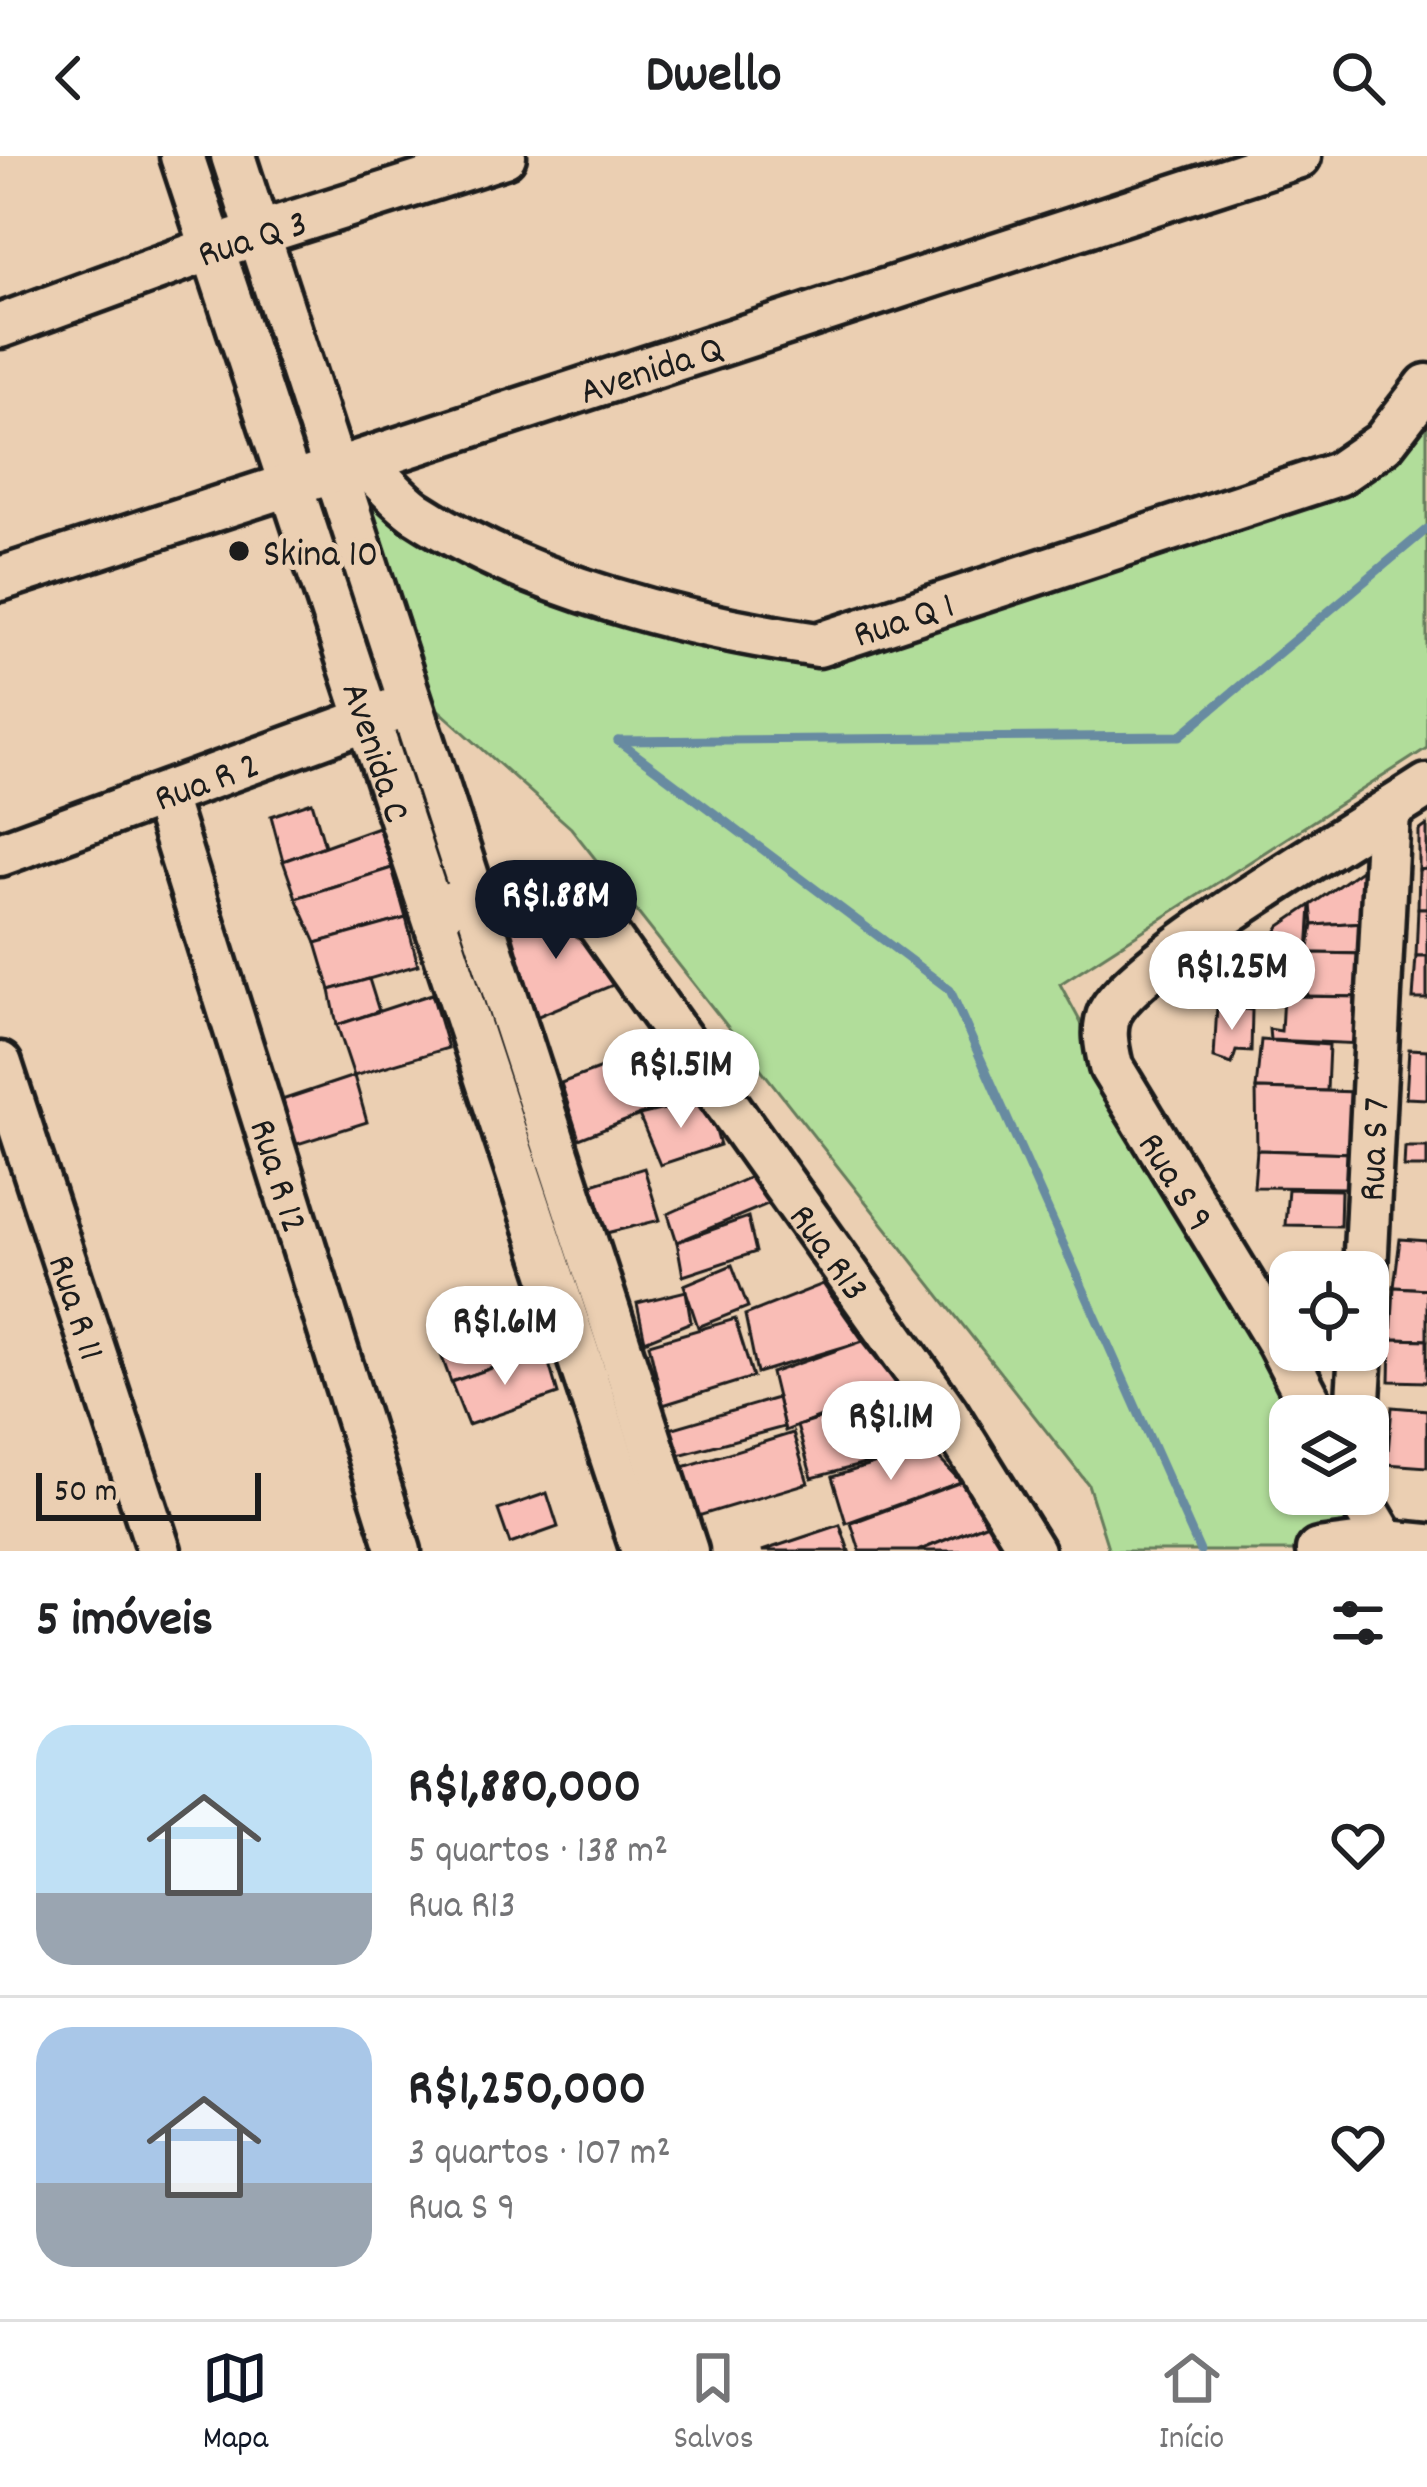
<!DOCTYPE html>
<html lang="pt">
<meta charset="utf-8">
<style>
body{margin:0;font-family:Dekko,sans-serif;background:#f2f2f2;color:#202124;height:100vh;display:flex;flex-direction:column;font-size:45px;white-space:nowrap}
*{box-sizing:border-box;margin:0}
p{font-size:39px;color:#757577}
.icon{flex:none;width:66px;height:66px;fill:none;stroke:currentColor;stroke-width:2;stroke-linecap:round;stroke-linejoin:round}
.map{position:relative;height:1395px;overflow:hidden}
.panel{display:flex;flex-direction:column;background:#fff;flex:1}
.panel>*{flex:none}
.fabs{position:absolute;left:1269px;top:1095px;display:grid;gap:24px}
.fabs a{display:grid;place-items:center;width:120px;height:120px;border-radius:24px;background:#fff;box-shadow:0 3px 9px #0004;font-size:60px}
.scale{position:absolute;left:36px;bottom:30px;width:225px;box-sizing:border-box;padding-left:12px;border:6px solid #1c1c1c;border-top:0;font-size:33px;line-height:42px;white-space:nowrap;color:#1c1c1c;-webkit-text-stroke:9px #ebcfb2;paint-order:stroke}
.price{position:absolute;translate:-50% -102px;padding:0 27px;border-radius:42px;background:#fff;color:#222;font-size:39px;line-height:78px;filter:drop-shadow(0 3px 6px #0008)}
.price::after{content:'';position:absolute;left:50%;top:72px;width:36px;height:27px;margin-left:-18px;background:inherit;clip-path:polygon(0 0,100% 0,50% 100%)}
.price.current{background:#111827;color:#fff}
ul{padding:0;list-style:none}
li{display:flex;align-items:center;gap:36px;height:300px;padding:0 36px}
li+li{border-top:3px solid #e0e0e0}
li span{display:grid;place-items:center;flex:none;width:336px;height:240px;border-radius:36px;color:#555}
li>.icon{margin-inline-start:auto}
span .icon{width:144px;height:144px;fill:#fffc;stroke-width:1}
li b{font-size:51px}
h2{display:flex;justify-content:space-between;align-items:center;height:144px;padding:0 36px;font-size:51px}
header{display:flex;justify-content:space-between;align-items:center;height:156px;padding:0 36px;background:#fff;font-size:54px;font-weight:700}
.dock{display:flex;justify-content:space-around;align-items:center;height:168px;border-top:3px solid #e0e0e0;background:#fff;font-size:33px;color:#757577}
.dock a{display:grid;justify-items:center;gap:6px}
.dock .current{color:#111827}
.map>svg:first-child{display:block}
</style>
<header><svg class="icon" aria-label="back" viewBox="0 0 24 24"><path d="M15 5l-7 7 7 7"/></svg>Dwello<svg class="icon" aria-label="search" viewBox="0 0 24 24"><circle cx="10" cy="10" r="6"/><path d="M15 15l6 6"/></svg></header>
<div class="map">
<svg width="1427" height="1395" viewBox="0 0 1427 1395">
<rect width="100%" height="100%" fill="#ebcfb2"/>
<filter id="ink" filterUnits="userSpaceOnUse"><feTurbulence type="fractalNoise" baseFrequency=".00833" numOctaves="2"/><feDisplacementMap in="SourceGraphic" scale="24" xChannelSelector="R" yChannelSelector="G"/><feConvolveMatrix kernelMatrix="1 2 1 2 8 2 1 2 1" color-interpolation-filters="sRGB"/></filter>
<g filter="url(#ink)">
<polygon fill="#b1dd9a" stroke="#667c5b" stroke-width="3" points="1427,258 1427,592 1060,828 1293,1260 1290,1338 1335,1338 1366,1395 1109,1395 1088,1328 571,672 432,548 366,345 523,420 818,502 1366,322"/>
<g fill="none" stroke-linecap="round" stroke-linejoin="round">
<g stroke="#678ba1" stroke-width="9">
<polyline points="618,585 950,834 1200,1395"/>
<polyline points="618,585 1180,580 1427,373"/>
</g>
</g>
<g fill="#f9bdb6" stroke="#1c1c1c" stroke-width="3">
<polygon points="312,646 325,690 283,705 271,660"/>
<polygon points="1427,669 1427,713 1419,714 1419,675"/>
<polygon points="378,671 392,712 296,742 283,705"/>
<polygon points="1372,706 1367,766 1313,769 1311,749"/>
<polygon points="392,712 406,762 316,787 296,742"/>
<polygon points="1427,713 1427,752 1418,752 1419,714"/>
<polygon points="1311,749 1308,797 1266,792 1280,770"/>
<polygon points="1418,752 1427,752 1427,800 1416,800"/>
<polygon points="559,756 618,827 536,861 508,763"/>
<polygon points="406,762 418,809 330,834 316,787"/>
<polygon points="1367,766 1368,798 1308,797 1313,769"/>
<polygon points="1266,792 1284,793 1283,840 1262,838"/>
<polygon points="1308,797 1368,798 1365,841 1307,840"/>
<polygon points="1416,800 1427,800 1427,843 1413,843"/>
<polygon points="369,823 379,855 337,869 330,834"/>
<polygon points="432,838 448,892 354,920 337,869"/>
<polygon points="1283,840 1365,841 1363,888 1270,884 1269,873 1281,875"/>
<polygon points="1217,850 1252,854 1251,896 1236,895 1232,908 1214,902"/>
<polygon points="1261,884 1329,889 1327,935 1256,933"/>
<polygon points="1409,893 1427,894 1427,943 1406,942"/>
<polygon points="647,895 666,949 579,983 561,927"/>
<polygon points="354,920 367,966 285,992 270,948"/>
<polygon points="1256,933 1358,936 1353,997 1257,994"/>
<polygon points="707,943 720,989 660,1009 639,959"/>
<polygon points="1405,991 1427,991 1427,1011 1404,1011"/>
<polygon points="1257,994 1353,997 1353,1032 1254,1031"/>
<polygon points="644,1012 660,1064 607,1077 592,1028"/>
<polygon points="759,1017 768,1048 677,1086 668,1058"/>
<polygon points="1288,1033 1341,1034 1340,1070 1285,1069"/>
<polygon points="748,1061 756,1096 683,1120 677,1086"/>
<polygon points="1400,1083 1427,1085 1427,1133 1394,1131"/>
<polygon points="732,1109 748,1151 698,1171 684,1129"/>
<polygon points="823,1128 863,1185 757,1217 745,1159"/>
<polygon points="1394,1131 1427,1133 1427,1184 1391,1183"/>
<polygon points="686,1135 691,1166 645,1185 637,1147"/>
<polygon points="530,1149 545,1194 451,1226 435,1182"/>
<polygon points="735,1163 753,1221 663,1249 649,1188"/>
<polygon points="1391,1183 1427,1184 1427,1226 1390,1225"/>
<polygon points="863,1185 899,1231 785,1275 771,1217"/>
<polygon points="545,1194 558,1238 468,1269 451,1226"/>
<polygon points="898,1238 932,1290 812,1322 797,1270"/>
<polygon points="777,1242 784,1271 679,1299 670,1273"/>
<polygon points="1392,1251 1427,1254 1427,1311 1387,1308"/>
<polygon points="793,1277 808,1327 695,1361 677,1313"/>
<polygon points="928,1291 961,1326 846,1367 832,1321"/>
<polygon points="961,1326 990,1366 918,1395 860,1395 851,1367"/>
<polygon points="547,1337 558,1371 510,1388 498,1354"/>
<polygon points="990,1366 1008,1395 918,1395"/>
<polygon points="840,1369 849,1395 762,1395"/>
</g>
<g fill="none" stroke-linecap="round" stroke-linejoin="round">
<g stroke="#1c1c1c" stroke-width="51">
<g id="minor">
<path id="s1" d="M182 0 643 1395"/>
<polyline points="233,0 686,1395"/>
<path id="s2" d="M0 170 213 92 504 0"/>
<path id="s3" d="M364 306C381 323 398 344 417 357 531 431 686 470 818 489L1338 318 1383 287 1427 230"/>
<path id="s4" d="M0 423 1299 0"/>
<path id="s5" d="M163 641 399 1395"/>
<path id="s6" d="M0 698 394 554"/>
<path id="s7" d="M449 749 475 740 564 742 598 767 947 1258 1032 1395"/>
<path id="s8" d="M0 908 159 1395"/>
<path id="s9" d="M1365 1116 1388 656"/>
<path d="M1317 1260 1279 1187 1111 911C1107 893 1102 873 1110 856 1137 803 1366 670 1427 630"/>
<polyline points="1357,1260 1361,1194"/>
<polyline points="1357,1338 1391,1395"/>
<polyline points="1318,1395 1386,1386 1427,1390"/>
</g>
</g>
<use href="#minor" stroke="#ebcfb2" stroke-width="42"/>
</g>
</g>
<circle fill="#1c1c1c" stroke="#ebcfb2" stroke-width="4.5" cx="239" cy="395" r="12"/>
<g text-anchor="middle" stroke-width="10" stroke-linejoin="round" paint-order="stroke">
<g font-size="39" fill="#1c1c1c" stroke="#ebcfb2">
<text dy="14" stroke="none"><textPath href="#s2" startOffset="267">Rua Q 3</textPath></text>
<text dy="14" stroke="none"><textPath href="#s4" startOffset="684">Avenida Q</textPath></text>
<text dy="14" stroke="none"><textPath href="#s3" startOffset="588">Rua Q 1</textPath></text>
<text dy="14" stroke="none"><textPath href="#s1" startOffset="627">Avenida C</textPath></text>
<text dy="14" stroke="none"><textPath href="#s6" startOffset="219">Rua R 2</textPath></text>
<text dy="14" stroke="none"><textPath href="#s9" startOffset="123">Rua S 7</textPath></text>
<text dy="14" stroke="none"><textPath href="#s5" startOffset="396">Rua R 12</textPath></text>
<text transform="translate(1178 1024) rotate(58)" y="14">Rua S 9</text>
<text dy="14" stroke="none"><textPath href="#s7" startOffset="561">Rua R13</textPath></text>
<text dy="14" stroke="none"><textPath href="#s8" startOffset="255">Rua R 11</textPath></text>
</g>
<g font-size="39" fill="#1c1c1c" stroke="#ebcfb2" text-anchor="start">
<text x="263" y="409">Skina 10</text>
</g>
</g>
</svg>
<div class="fabs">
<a><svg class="icon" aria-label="locate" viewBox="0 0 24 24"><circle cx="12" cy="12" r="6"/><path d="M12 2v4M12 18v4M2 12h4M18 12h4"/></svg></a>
<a><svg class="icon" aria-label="layers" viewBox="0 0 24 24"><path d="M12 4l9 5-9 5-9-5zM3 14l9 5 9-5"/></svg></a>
</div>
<div class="scale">50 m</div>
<b class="price current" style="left:556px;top:806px">R$1.88M</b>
<b class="price" style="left:1232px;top:877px">R$1.25M</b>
<b class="price" style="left:681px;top:975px">R$1.51M</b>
<b class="price" style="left:505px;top:1232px">R$1.61M</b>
<b class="price" style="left:891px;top:1327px">R$1.1M</b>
</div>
<section class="panel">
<h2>5 imóveis<svg class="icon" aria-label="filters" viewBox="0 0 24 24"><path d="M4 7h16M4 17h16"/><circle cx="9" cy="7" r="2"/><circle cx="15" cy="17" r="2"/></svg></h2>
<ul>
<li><span style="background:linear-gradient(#bfe0f5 70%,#9aa5b1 0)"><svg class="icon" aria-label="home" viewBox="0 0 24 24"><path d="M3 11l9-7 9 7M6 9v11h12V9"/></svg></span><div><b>R$1,880,000</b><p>5 quartos · 138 m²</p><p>Rua R13</p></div><svg class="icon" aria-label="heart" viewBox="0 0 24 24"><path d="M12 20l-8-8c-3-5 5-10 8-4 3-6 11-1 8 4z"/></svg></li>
<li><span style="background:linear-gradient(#a9c7e8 65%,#9aa5b1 0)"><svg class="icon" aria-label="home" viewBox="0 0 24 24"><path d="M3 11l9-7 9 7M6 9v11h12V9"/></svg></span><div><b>R$1,250,000</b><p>3 quartos · 107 m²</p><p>Rua S 9</p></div><svg class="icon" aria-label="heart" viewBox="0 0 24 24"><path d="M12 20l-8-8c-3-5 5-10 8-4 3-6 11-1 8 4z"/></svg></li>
</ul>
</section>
<nav class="dock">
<a class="current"><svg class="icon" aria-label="map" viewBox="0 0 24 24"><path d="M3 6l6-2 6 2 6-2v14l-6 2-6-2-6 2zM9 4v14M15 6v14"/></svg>Mapa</a>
<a><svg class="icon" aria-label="saved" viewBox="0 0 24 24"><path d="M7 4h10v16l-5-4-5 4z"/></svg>Salvos</a>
<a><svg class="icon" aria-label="home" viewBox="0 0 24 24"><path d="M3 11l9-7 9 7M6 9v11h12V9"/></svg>Início</a>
</nav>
